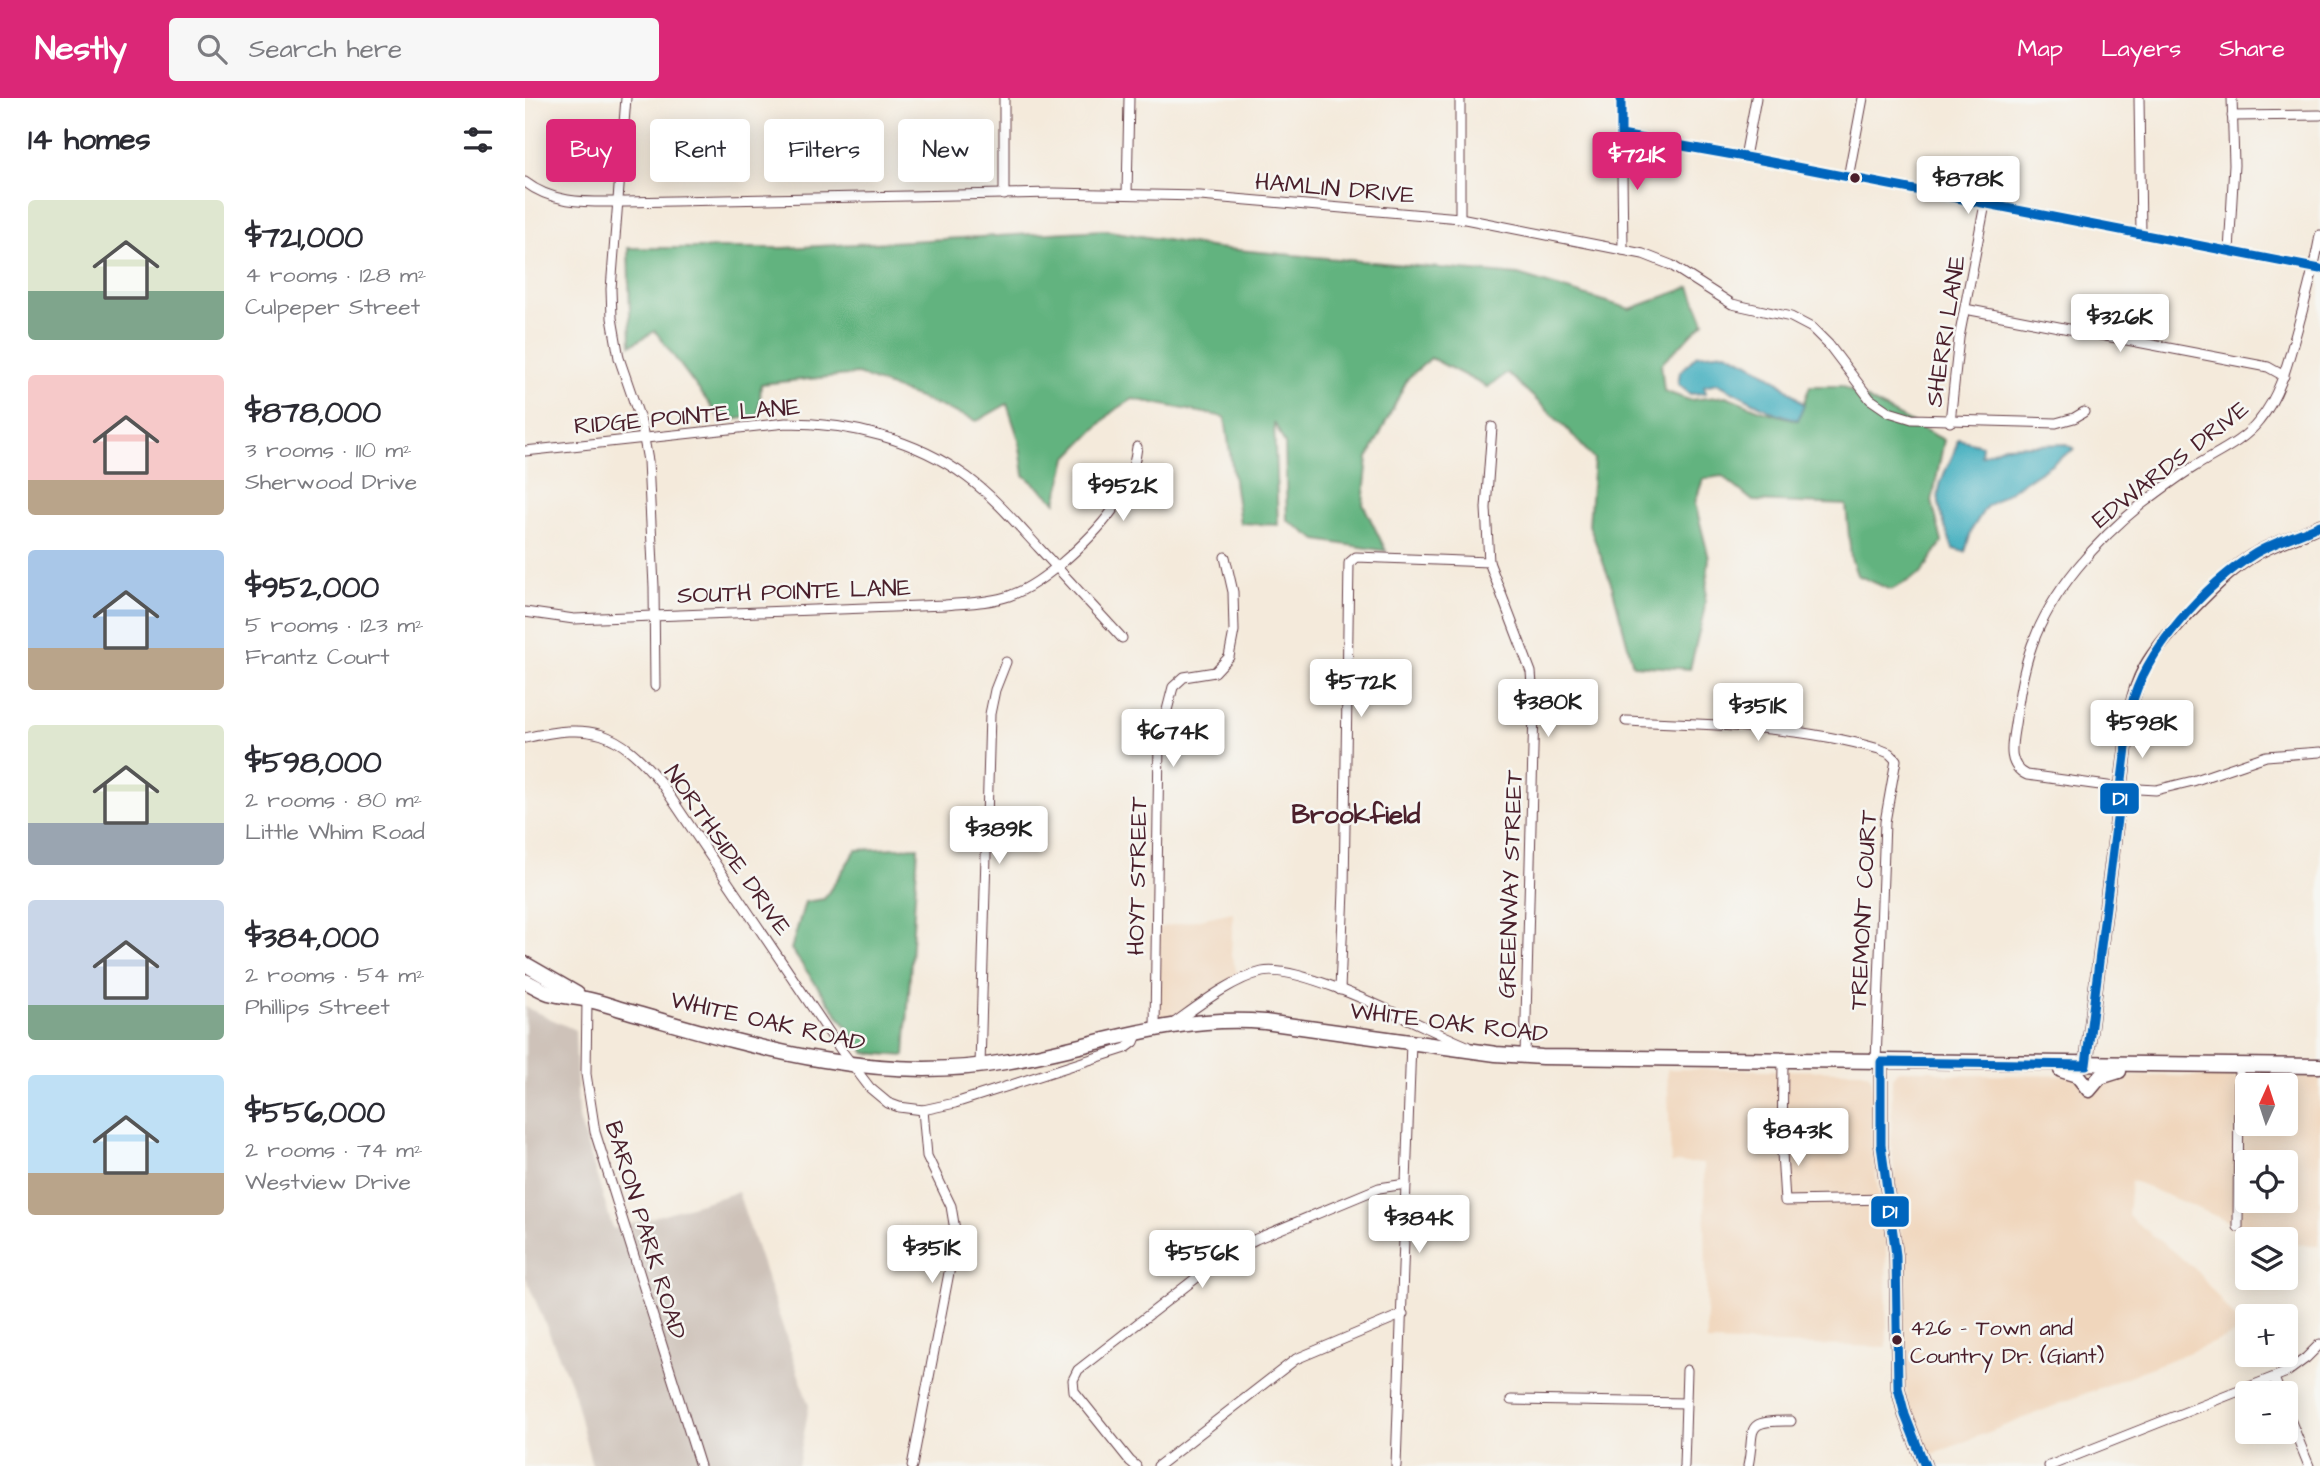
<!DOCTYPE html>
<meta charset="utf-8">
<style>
body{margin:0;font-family:"Architects Daughter",sans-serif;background:#f7f7f7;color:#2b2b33;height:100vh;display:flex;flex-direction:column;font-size:26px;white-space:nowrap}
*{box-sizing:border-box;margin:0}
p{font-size:23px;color:#7c7c81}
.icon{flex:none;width:38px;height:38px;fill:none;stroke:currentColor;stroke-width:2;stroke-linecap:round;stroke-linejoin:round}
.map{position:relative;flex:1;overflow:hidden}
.details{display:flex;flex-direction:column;background:#fff;width:525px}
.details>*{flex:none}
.banner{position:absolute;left:21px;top:21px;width:665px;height:63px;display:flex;gap:14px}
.needle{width:46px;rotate:3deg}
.tools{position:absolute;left:1710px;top:975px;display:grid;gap:14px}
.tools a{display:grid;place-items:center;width:63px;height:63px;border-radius:7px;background:#fff;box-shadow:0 4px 18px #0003;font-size:35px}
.price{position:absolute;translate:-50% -60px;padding:0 16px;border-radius:7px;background:#fff;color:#222;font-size:23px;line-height:46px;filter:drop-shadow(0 2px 4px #0008)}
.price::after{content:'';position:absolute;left:50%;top:42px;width:21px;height:16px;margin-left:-10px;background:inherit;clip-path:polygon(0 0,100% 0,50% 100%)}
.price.current{background:#db2777;color:#fff}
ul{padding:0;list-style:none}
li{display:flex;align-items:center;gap:21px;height:175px;padding:0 28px}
li span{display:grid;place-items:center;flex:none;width:196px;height:140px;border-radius:7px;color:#555}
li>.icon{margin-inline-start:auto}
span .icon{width:84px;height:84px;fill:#fffc;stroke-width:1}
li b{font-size:30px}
h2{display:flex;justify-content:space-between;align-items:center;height:84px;padding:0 28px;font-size:30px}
.pill{padding:0 24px;border-radius:7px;background:#fff;box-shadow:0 4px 18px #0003;font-size:24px;line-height:63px}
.pill.current{background:#db2777;color:#fff}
header{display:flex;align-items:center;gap:42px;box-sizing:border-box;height:98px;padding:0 35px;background:#db2777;color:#fff}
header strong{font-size:33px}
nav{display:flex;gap:38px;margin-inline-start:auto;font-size:24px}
.search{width:490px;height:63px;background:#f7f7f7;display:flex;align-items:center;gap:18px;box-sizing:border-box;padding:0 24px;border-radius:7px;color:#7c7c81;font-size:26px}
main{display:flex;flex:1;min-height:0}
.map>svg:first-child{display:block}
</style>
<header>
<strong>Nestly</strong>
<div class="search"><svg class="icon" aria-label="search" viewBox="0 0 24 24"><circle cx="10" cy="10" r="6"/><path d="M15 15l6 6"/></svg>Search here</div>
<nav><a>Map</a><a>Layers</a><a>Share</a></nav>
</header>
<main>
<section class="details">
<h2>14 homes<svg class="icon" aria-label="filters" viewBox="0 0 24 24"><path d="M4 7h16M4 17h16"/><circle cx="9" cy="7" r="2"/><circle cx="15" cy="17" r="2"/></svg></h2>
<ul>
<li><span style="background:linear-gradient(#dfe7d0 65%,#7fa58c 0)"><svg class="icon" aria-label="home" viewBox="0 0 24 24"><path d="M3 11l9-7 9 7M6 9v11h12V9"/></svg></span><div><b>$721,000</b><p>4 rooms · 128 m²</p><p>Culpeper Street</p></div></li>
<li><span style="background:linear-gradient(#f6c9c9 75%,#b9a48a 0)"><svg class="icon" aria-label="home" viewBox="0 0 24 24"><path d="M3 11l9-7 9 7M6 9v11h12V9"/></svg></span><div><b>$878,000</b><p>3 rooms · 110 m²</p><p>Sherwood Drive</p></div></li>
<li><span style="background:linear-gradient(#a9c7e8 70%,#b9a48a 0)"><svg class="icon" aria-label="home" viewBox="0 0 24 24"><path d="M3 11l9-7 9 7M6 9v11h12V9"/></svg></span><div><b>$952,000</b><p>5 rooms · 123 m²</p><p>Frantz Court</p></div></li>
<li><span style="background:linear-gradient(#dfe7d0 70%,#9aa5b1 0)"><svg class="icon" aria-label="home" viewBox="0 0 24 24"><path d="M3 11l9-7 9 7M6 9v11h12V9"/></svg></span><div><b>$598,000</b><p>2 rooms · 80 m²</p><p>Little Whim Road</p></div></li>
<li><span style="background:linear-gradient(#c9d6e8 75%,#7fa58c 0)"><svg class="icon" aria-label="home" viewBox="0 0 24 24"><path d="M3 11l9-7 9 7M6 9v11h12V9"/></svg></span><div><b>$384,000</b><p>2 rooms · 54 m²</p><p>Phillips Street</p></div></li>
<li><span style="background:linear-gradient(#bfe0f5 70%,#b9a48a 0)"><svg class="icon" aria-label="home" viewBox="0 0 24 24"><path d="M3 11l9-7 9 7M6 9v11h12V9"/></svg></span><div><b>$556,000</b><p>2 rooms · 74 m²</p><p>Westview Drive</p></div></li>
</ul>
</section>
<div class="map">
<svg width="1795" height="1368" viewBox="0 0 1795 1368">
<rect width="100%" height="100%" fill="#f6f6f2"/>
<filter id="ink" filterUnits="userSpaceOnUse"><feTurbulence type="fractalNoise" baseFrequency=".0143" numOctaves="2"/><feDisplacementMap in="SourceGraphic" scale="14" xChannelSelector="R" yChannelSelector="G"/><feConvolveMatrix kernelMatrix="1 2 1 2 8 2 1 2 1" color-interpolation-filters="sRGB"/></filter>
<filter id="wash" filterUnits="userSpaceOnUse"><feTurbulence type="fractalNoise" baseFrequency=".00686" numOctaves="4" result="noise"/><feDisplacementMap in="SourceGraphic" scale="28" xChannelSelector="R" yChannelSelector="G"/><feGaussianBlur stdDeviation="1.57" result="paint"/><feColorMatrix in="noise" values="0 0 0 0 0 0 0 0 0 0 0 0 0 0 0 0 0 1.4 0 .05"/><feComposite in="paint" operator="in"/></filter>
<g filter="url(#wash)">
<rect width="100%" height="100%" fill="#f4eadb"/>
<g fill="#f0d6bc" fill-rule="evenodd">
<polygon points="708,814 706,857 714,880 657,915 638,922 635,921 632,916 633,830"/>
<polygon points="1142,971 1337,973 1344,976 1347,982 1347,1036 1350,1071 1361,1145 1362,1249 1182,1244 1179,1065 1146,1065"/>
<path d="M1374 972H1407L1423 977 1795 979V1148L1761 1146 1760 1141H1722V1145H1716L1707 1125 1606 1082 1603 1118 1669 1170 1720 1232 1401 1359 1386 1320 1377 1271 1378 1152 1366 1046 1367 979ZM1722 987H1760V1026H1722ZM1722 1064H1760V1102H1722Z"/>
</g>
<polygon fill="#cec2b9" points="0,909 50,932 53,1018 88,1131 213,1094 284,1308 273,1368 67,1368 47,1289 0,1178"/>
<g fill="#62b37f" stroke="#566955" stroke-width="2">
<polygon points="578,132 691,150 993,177 1105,211 1165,189 1179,224 1136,266 1139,293 1164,302 1201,298 1238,313 1272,322 1285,288 1317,288 1419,342 1407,403 1417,444 1396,476 1366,492 1332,477 1326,460 1321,407 1228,403 1197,378 1178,381 1170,405 1184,460 1179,513 1165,571 1108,567 1087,488 1064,427 1069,361 1043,332 983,275 962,289 906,260 883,280 843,360 838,406 861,453 792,442 762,422 760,346 749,324 753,427 715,425 700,319 608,301 587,314 542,360 531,404 499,377 494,342 482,306 452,323 333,276 236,286 234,318 197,323 130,233 106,247 103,150 259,150"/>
<polygon points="393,749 380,958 340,955 266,851 280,804 299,801 331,752"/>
</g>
<g fill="#40adbe" stroke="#456674" stroke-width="2">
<path d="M1201 254C1230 267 1258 283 1279 307L1273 322 1248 314 1192 285 1179 288 1181 295 1165 296 1153 286 1155 274 1172 257Z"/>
<path d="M1433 341 1457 347 1456 358 1479 348 1541 346 1549 351 1461 409 1447 431 1440 454 1428 451C1423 436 1411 408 1414 393 1416 374 1430 360 1433 341Z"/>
</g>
</g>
<g filter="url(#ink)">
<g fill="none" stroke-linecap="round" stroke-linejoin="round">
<g stroke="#643d45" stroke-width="11">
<g id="street">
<polyline points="101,0 86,191 87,220 94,260 116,324 123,363 129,489 130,588"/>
<polyline points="935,0 935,120"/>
<polyline points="1096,0 1098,152"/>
<polyline points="1614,0 1616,136"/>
<polyline points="1707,18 1795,17"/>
<polyline points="1096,37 1231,61 1792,170"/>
<polyline points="1220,59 1231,0"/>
<polyline points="1323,80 1338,0"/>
<path d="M0 84C30 107 64 104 100 104L528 95 675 98 935 120 1118 156 1146 167 1207 206 1266 219 1287 230 1304 247 1345 301 1364 314 1387 321 1531 325 1549 320 1559 314"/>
<polyline points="602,96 604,0"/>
<polyline points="479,97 479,0"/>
<path d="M1795 137C1790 167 1782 196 1774 225 1764 259 1757 295 1734 323 1718 344 1691 355 1669 369 1651 380 1634 393 1617 406 1572 442 1527 492 1507 547 1498 572 1494 599 1490 626 1487 645 1481 667 1502 677L1597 690 1631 692 1668 683 1741 658 1795 654"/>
<polyline points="1704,153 1709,67 1707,0"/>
<polyline points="1440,211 1743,269 1759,278"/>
<polyline points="1425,324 1434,240 1460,106"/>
<polyline points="967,329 961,410 964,464 1006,574 1009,612 1000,958"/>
<path d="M0 353 261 325C325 325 390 341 442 379 469 399 491 425 514 450 542 480 569 510 597 540"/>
<path d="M0 514 49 521 420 507C441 505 463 505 484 498 504 491 522 477 538 464 575 432 606 399 612 349"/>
<path d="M1101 623C1185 627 1272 627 1354 651L1364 655 1371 662 1360 724 1351 964"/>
<path d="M0 640C66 625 92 631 136 685L316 952 345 990 363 1005 374 1009 398 1012 430 1005 601 950 609 944 613 934"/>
<polyline points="815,892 819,792 824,465 831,459 964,464"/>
<polyline points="62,902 61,976 70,1034 175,1368"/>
<path d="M649 925C673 908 707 881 737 874 778 865 898 930 942 948"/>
<polyline points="630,930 634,643 648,589 659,579 690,574 704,559 709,533 708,494 700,459"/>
<polyline points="1258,963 1257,1055 1260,1103 1364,1101"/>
<polyline points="455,968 465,616 470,592 481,564"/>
<polyline points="1713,1129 1714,968"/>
<polyline points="1749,1280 1755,1295"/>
<polyline points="986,1302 1161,1305"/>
<polyline points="1760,1309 1784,1368"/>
<polyline points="387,1368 431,1138 426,1108 402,1058 398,1012"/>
<polyline points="611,1368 605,1363 549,1293 548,1282 553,1272 702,1156 731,1141 854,1090 881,1086"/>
<polyline points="633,1368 771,1261 878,1216"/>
<polyline points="871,1368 886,944"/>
<polyline points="1159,1368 1162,1272"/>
<path d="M1223 1368C1231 1331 1216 1322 1266 1323"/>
<polyline points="1524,1368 1762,1274 1781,1260 1795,1246"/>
</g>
</g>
<g stroke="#643d45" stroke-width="15">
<g id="secondary">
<polyline points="1356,964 1356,1047 1371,1157 1373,1290 1380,1317 1400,1368"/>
<path d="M1561 967 1606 610C1609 596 1613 583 1620 570 1637 539 1697 476 1727 458 1748 444 1773 439 1795 427"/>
</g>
</g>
<g stroke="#643d45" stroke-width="17">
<g id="primary">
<polyline points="0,866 52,896"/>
<path d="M0 883C8 887 16 892 24 895 35 898 48 899 60 901 76 904 91 910 106 914 228 949 352 987 480 964 570 949 646 916 740 924L971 956 1017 959 1795 968"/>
<polyline points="1536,972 1552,977 1564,992 1575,979 1594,973"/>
</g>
</g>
<use href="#street" stroke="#fff" stroke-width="9"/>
<use href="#secondary" stroke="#fff" stroke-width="12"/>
<use href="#primary" stroke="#fff" stroke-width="14"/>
<g stroke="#f6f6f2" stroke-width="14">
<g id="bus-1">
<polyline points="1096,0 1096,37 1231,61 1795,171"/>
<path d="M1400 1368 1380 1317 1373 1290 1371 1157 1356 1047V964L1561 967 1606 610C1619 553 1682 485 1731 455 1751 443 1774 437 1795 427"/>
</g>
</g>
<use href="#bus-1" stroke="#0065bd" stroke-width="9"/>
</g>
</g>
<g fill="#4a1f2b" stroke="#f6f6f2" stroke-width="2.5">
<circle cx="1330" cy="80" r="6"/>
<circle cx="1372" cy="1242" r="6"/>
</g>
<g text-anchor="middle" stroke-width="5" stroke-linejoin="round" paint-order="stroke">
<g font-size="22" fill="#4a1f2b" stroke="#f6f6f2" text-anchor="start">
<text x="1385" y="1237">426 - Town and<tspan x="1385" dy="28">Country Dr. (Giant)</tspan></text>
</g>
<g font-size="24" fill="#4a1f2b" stroke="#f6f6f2">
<text transform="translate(810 90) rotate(5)" y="8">HAMLIN DRIVE</text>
<text transform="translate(1420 233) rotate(-81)" y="8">SHERRI LANE</text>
<text transform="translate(162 318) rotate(-5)" y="8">RIDGE POINTE LANE</text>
<text transform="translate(1645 366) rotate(-38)" y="8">EDWARDS DRIVE</text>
<text transform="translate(269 493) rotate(-2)" y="8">SOUTH POINTE LANE</text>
<text transform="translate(203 752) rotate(55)" y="8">NORTHSIDE DRIVE</text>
<text transform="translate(612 778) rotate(-89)" y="8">HOYT STREET</text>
<text transform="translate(985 786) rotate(-88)" y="8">GREENWAY STREET</text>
<text transform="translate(1338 812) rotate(-87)" y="8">TREMONT COURT</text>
<text transform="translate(243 923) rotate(13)" y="8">WHITE OAK ROAD</text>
<text transform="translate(924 924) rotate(7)" y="8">WHITE OAK ROAD</text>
<text transform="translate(121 1132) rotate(73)" y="8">BARON PARK ROAD</text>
</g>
<g font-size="26" font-weight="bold" fill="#4a1f2b" stroke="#f6f6f2">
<text x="831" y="725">Brookfield</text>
</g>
</g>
<g stroke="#f6f6f2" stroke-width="2.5">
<rect x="1574" y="684" width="41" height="33" rx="7" fill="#0065bd"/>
<rect x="1345" y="1097" width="40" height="33" rx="7" fill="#0065bd"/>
</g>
<g font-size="19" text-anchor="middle" font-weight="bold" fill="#fff">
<text x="1595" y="707">D1</text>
<text x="1365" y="1120">D1</text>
</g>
</svg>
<div class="tools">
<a><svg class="needle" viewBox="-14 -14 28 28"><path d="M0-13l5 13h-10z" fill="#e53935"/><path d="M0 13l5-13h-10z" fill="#7c7c81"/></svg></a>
<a><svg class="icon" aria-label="locate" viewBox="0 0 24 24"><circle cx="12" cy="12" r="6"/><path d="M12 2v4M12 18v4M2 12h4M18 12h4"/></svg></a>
<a><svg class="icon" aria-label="layers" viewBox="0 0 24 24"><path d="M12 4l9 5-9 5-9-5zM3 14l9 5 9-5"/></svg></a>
<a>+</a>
<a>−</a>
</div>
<b class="price current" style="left:1112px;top:94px">$721K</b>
<b class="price" style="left:1443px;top:118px">$878K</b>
<b class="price" style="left:1595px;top:256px">$326K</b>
<b class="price" style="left:598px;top:425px">$952K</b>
<b class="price" style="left:836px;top:621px">$572K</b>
<b class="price" style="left:1023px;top:641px">$380K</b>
<b class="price" style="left:1233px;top:645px">$351K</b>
<b class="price" style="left:1617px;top:662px">$598K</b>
<b class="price" style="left:648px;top:671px">$674K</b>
<b class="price" style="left:474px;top:768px">$389K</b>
<b class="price" style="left:1273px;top:1070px">$843K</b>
<b class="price" style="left:894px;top:1157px">$384K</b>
<b class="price" style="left:407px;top:1187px">$351K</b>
<b class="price" style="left:677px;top:1192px">$556K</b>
<div class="banner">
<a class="pill current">Buy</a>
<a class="pill">Rent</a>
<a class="pill">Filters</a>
<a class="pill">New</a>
</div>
</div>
</main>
